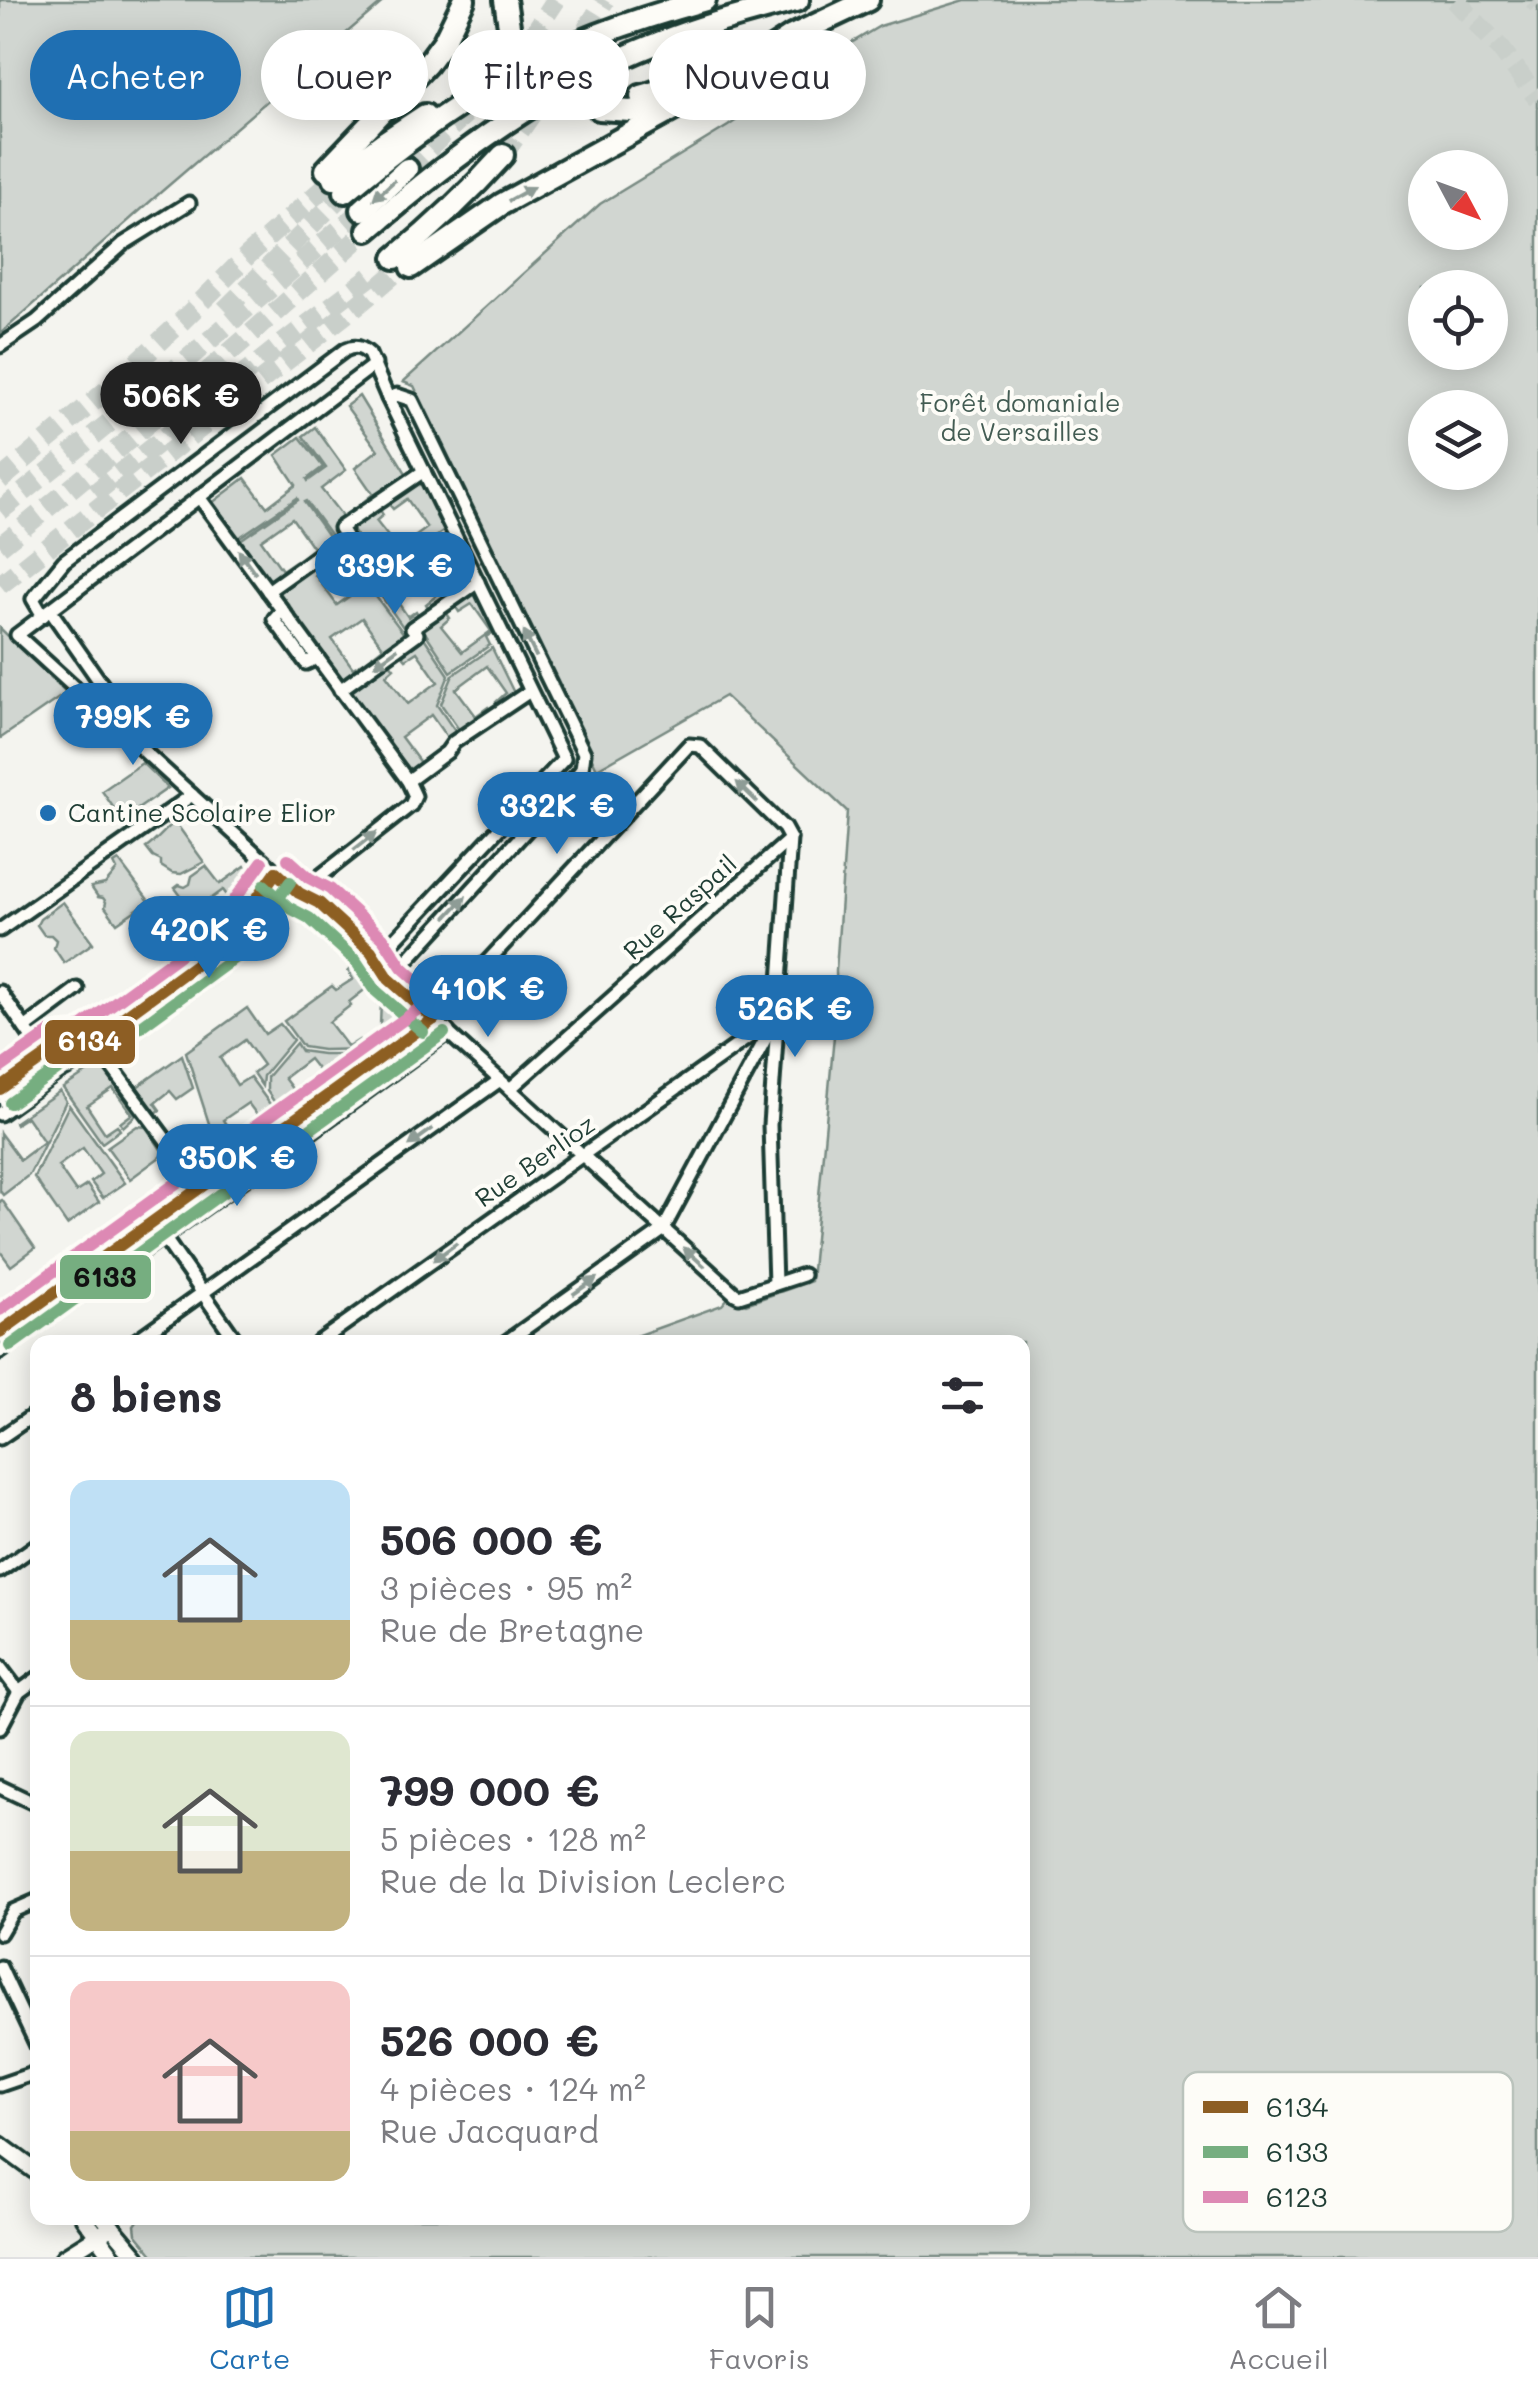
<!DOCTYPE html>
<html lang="fr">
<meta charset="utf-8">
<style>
body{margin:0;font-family:Mali,sans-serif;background:#f2f2f3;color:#2b2b33;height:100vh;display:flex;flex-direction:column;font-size:38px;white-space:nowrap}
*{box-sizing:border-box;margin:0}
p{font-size:32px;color:#7c7c81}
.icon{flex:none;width:55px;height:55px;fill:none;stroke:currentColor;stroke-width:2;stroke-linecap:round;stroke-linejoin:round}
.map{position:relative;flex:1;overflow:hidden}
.drawer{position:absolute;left:30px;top:1335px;width:1000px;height:890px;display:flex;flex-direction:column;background:#fff;border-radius:20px;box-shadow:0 5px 25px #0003}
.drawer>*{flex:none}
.guide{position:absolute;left:30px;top:30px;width:1000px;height:90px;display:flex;gap:20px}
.needle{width:65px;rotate:131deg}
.fabs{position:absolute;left:1408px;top:150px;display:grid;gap:20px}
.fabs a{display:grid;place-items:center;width:100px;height:100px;border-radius:50%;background:#fff;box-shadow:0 5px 25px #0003;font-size:50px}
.price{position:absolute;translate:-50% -85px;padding:0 22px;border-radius:35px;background:#1f6fb2;color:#fff;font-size:32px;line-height:65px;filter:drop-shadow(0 2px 5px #0008)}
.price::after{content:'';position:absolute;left:50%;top:60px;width:30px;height:22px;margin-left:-15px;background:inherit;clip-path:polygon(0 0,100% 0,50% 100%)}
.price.on{background:#222;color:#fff}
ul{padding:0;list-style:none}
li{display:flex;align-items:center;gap:30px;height:250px;padding:0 40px}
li+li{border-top:2px solid #e1e1e2}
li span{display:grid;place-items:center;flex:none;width:280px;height:200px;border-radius:20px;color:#555}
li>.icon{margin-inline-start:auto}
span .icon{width:120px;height:120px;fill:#fffc;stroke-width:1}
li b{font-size:42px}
h2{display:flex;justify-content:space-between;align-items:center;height:120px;padding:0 40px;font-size:42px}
.pill{padding:0 35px;border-radius:45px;background:#fff;box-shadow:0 5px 25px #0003;font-size:35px;line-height:90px}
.pill.on{background:#1f6fb2;color:#fff}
.menu{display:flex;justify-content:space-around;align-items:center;height:140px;border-top:2px solid #e1e1e2;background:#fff;font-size:28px;color:#7c7c81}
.menu a{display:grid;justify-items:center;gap:5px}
.menu .on{color:#1f6fb2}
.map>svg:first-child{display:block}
</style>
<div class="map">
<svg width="1538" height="2257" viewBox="0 0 1538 2257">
<rect width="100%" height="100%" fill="#f4f4ef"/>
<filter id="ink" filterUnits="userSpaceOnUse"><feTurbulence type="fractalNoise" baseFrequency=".01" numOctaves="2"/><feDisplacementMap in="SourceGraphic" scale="20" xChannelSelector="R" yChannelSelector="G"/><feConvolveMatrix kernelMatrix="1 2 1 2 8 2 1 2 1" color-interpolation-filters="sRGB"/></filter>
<g filter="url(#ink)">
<g fill="#d1d6d1" stroke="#788a82" stroke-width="2.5" fill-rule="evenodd">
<polygon points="0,0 385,0 161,192 0,334"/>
<path d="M965 0H1538V2257H155L136 2234 135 2225 140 2218H1022V1342H619L722 1305 729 1297 746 1304 811 1281 837 1004 836 971 847 811 725 696 597 769 414 386 403 382 600 204 728 126 841 49 880 26ZM1425 168H1490V232H1425ZM1425 288H1490V352H1425ZM1425 408H1490V472H1425Z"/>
<polygon points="359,396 409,478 365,507 362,503 373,494 355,468 378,450 346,406"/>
<polygon points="315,427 346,470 321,489 343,517 353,509 357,513 342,536 335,541 306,501 304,502 333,543 306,561 303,556 313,548 292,518 261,540 282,570 295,561 298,567 269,588 236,543 298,500 297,498 234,541 208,506 245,478 267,507 296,485 276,455 300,437 323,467 307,479 308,481 326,468 303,436"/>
<polygon points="423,478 440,513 436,516 444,531 382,576 352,529 380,510 383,515 376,521 398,549 427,528 407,499 393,509 388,503"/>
<polygon points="348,531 380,578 374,594 407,638 377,660 373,655 383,647 362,618 332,639 353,668 360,664 364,670 341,686 275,596 319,564 323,569 315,575 337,605 367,584 346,554 333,563 329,556 350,540 346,532"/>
<polygon points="445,535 470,585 431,612 426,604 436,596 416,568 388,588 408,617 416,611 421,619 410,637 379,593 383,579"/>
<polygon points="476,589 497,630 486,637 490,645 451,672 422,628 445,611 450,618 441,626 462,652 491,631 472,604 459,612 454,604"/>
<polygon points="0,628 66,693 1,738 0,737"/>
<polygon points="423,636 449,675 437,705 459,737 450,742 431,715 401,737 421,764 431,757 408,779 345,692 388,661 394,668 386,675 408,704 438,682 417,652 406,659 400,652"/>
<polygon points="492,648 516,697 500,709 496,702 506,693 487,666 456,689 476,716 488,707 492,714 462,734 441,704 453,675"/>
<polygon points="142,763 168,788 122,820 102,791"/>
<path d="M175 822 204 862 181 874 172 873 161 866V861L153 857 146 848C158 840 164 830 175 822Z"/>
<polygon points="119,861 149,901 117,923 105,907 106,902 103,898 98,897 91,887 105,884 117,870 114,864"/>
<path d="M206 866 220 884 245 866C255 878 253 891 242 901L239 898 232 902 223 890 193 912 175 888 179 885 185 887 190 884 192 876Z"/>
<polygon points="63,902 93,943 64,963 54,948 56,940 51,935 44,935 37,925 40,919"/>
<polygon points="355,964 372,984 349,1002 351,1005 329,1022 348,1047 359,1040 365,1049 323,1050 303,1047 284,1021 332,986 336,990 353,979 348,971"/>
<polygon points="382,988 408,1011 409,1030 379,1053 381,1000 376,995"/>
<polygon points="247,1008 265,1034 280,1024 293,1040 263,1076 262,1086 253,1073 263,1065 245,1040 220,1058 237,1085 250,1077 278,1115 271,1129 258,1138 256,1136 266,1127 248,1103 223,1120 241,1146 252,1139 254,1141 222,1164 186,1052"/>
<polygon points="296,1043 301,1051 323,1054 368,1054 370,1057 320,1093 318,1091 328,1083 309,1059 284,1078 302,1102 313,1095 315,1097 287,1116 283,1115 267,1091 267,1077"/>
<polygon points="182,1055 193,1088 177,1099 170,1091 155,1103 160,1110 156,1113 137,1087"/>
<polygon points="100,1064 136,1115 123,1127 120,1123 132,1114 113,1088 87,1106 105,1133 117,1125 120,1130 102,1143 63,1088"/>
<polygon points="60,1091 66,1101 29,1175 3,1195 0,1191 0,1133 20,1160 44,1142 27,1117 16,1124 15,1122"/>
<polygon points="69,1105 125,1183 103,1198 91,1182 101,1174 83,1148 58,1166 76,1192 87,1185 99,1202 67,1225 34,1177"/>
<polygon points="137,1126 146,1127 164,1154 130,1179 107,1147"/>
<polygon points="2,1200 35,1248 11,1266 0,1251 0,1201"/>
</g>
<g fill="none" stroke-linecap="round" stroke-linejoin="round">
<g stroke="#c9cfca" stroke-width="20" stroke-dasharray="20 10" stroke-linecap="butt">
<polyline points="1455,0 1501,49 1538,99"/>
<polyline points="1534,0 1538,5"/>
<polyline points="704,54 730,0"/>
<path d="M520 55C540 85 565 101 599 109"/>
<polyline points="503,155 552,85 605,0"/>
<polyline points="407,169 483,97 529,41 556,0"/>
<polyline points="225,310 345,192"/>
<polyline points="0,480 112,386 183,320 248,255 334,179"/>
<polyline points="95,493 286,341 375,273"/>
<polyline points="0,511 171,373 362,210"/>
<path d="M0 546C127 445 247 337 368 230"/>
<polyline points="0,585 360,303 407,263"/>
</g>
<g stroke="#1f3d34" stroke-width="19">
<g id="street">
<polyline points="0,346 37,321 123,244 189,203"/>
<polyline points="388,398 397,395 412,400 584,753 582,769 578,774 390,979"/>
<polyline points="199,497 408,781 415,796 411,805 299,893"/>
<polyline points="268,591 345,536 340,528 424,471"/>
<polyline points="50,610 105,689"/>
<polyline points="282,610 274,619 306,663 317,658"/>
<path d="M43 616 33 599 64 561 345 350C355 345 362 347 369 354L388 398 564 759 374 962"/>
<polyline points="340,690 417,634 412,628 478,582"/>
<polyline points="408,781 447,752 454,742 530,691"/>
<polyline points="303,895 319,903 371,951 374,962 411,999 735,1294 739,1296 803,1275"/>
<polyline points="0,930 192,795"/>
<polyline points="374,962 363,960 311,911 299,893 17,635 375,364"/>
<polyline points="0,992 45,1057"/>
<polyline points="25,1028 77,989"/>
<polyline points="92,1040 203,1190"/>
<polyline points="0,1089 58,1048 83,1047 225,943 276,872"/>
<polyline points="510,1089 790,839"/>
<polyline points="0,1114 56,1074 71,1066 79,1059 83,1047"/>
<polyline points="163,1236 237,1342"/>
<polyline points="0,1332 434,1019 689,745 700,746 784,828 790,839 770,1125 775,1284"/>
<polyline points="134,1342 500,1080"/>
<polyline points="319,1342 777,1017"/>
<polyline points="506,1342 663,1230 775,1021"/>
<polyline points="0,1352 303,1138 448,1032"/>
<polyline points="0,1438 38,1412"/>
<polyline points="0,1571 38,1544"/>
<polyline points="0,1667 19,1692"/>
<polyline points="0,1728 19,1692 38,1678"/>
<polyline points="0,1787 38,1805"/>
<polyline points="0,1933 13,1911 38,1900"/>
<polyline points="0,1967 38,2048"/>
<polyline points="0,2085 38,2072"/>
</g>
</g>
<g stroke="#1f3d34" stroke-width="22">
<g id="secondary">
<polyline points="0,2145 38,2173"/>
<polyline points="84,2218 113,2257"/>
<polyline points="104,2218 137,2257"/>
<polyline points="64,2257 112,2227"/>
</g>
</g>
<g stroke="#1f3d34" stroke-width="28">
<g id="highway">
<polyline points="505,0 509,26"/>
<path d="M641 96C668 90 688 76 704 54"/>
<polyline points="599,109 631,111 671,101"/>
<polyline points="326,170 427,64 444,41 464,0"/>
<polyline points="334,179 384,142 425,115"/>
<path d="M345 192C392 152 442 114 496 83 560 45 633 20 705 0"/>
<polyline points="362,210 407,169"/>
<path d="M368 230C457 153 547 86 658 43 703 25 751 13 798 0"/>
<path d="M395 258C434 226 469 193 503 155"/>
<polyline points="411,267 502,204 709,90 792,36 868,0"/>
</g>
</g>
<use href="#street" stroke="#fdfcf7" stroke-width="11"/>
<use href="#secondary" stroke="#fdfcf7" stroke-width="15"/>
<use href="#highway" stroke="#fdfcf7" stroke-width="20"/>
<g stroke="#fdfcf7" stroke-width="20">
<g id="bus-1">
<polyline points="276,872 299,893 319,903 371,951 389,979 434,1019"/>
<polyline points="0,1089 58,1048 83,1047 225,943 276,872"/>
<polyline points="0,1332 434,1019"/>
</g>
</g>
<g stroke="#fdfcf7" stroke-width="20">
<g id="bus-2">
<polyline points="264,885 288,907 309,918 356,961 376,991 423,1032"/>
<polyline points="10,1103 64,1065 92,1062 237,956 290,882"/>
<polyline points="10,1346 444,1033"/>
</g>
</g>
<g stroke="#fdfcf7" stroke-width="20">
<g id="bus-3">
<polyline points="288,859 309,878 330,889 383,938 402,967 445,1006"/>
<polyline points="0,1068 51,1032 77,1030 212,931 262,862"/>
<polyline points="0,1310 424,1005"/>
</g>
</g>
<use href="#bus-1" stroke="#8d5e24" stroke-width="12"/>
<use href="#bus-2" stroke="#76ae80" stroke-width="12"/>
<use href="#bus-3" stroke="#dd89b4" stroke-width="12"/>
</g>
<defs><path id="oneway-solid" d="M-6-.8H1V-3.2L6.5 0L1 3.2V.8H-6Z" transform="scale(2.5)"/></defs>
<g fill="#8e9c96">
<use href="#oneway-solid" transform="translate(384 190) rotate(138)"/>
<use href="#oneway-solid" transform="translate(521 194) rotate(-29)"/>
<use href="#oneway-solid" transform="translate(247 562) rotate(-126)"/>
<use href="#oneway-solid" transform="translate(530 644) rotate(-116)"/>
<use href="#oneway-solid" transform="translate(386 657) rotate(144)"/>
<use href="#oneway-solid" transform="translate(747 792) rotate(-136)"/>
<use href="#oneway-solid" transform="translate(365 841) rotate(-38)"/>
<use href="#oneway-solid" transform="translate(456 907) rotate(-47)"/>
<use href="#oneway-solid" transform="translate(421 1137) rotate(144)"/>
<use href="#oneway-solid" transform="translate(445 1252) rotate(144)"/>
<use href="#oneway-solid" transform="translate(694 1257) rotate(-138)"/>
<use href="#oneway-solid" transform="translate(585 1286) rotate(-35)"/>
</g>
</g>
<circle fill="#1f6fb2" stroke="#fdfcf7" stroke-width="4" cx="48" cy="813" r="10"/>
<g text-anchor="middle" stroke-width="8" stroke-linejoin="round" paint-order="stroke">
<g font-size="25" fill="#435c53" stroke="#fdfcf7">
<text x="1020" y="412">Forêt domaniale<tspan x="1020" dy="29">de Versailles</tspan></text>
</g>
<g font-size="25" fill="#1f3d34" stroke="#fdfcf7" text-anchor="start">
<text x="68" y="822">Cantine Scolaire Elior</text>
</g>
<g font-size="25" fill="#1f3d34" stroke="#fdfcf7">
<text transform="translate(680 907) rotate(-42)" y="9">Rue Raspail</text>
<text transform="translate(535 1161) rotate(-35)" y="9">Rue Berlioz</text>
</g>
</g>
<rect x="1183" y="2072" width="330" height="160" rx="15" fill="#fdfcf7" stroke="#bac3bc" stroke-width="2.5"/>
<rect x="1203" y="2101" width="45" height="12" fill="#8d5e24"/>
<rect x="1203" y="2146" width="45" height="12" fill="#76ae80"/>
<rect x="1203" y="2191" width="45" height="12" fill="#dd89b4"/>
<g font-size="28" fill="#1f3d34">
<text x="1266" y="2117">6134</text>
<text x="1266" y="2162">6133</text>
<text x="1266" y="2207">6123</text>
</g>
<g stroke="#fdfcf7" stroke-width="4">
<rect x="43" y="1018" width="94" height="48" rx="10" fill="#8d5e24"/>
<rect x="58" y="1253" width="95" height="48" rx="10" fill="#76ae80"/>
</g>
<g font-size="28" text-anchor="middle" font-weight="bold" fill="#fff">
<text x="90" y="1051">6134</text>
</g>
<g font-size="28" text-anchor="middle" font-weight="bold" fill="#111">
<text x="105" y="1287">6133</text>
</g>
</svg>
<div class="fabs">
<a><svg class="needle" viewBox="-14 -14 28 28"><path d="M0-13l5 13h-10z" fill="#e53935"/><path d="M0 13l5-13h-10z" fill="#7c7c81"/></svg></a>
<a><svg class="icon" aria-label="locate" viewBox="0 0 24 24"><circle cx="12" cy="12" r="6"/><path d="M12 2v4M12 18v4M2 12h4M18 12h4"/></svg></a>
<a><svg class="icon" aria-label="layers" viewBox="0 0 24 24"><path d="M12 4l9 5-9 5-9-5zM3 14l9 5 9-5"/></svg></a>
</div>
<b class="price on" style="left:181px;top:447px">506K €</b>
<b class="price" style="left:395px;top:617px">339K €</b>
<b class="price" style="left:133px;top:768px">799K €</b>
<b class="price" style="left:557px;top:857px">332K €</b>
<b class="price" style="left:209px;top:981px">420K €</b>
<b class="price" style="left:488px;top:1040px">410K €</b>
<b class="price" style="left:795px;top:1060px">526K €</b>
<b class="price" style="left:237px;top:1209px">350K €</b>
<div class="guide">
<a class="pill on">Acheter</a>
<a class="pill">Louer</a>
<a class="pill">Filtres</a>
<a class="pill">Nouveau</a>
</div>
<section class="drawer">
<h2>8 biens<svg class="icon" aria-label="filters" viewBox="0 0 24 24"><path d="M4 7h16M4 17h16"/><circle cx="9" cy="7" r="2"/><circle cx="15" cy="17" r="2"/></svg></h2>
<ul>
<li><span style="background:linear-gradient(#bfe0f5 70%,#c2b280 0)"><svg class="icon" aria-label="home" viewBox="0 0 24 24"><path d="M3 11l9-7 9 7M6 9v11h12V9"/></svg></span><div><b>506 000 €</b><p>3 pièces · 95 m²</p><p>Rue de Bretagne</p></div></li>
<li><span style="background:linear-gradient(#dfe7d0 60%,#c2b280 0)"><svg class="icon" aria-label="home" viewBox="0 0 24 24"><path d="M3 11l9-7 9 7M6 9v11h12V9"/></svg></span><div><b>799 000 €</b><p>5 pièces · 128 m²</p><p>Rue de la Division Leclerc</p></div></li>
<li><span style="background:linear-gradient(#f6c9c9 75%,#c2b280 0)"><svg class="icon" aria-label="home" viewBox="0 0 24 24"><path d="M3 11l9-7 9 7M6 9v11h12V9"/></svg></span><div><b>526 000 €</b><p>4 pièces · 124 m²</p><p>Rue Jacquard</p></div></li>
</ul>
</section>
</div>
<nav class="menu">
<a class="on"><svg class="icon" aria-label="map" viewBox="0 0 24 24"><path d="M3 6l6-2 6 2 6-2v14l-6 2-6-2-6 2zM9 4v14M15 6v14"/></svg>Carte</a>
<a><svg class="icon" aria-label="saved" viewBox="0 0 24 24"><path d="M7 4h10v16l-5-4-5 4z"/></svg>Favoris</a>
<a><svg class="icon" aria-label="home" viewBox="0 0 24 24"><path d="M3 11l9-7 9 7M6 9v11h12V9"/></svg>Accueil</a>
</nav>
